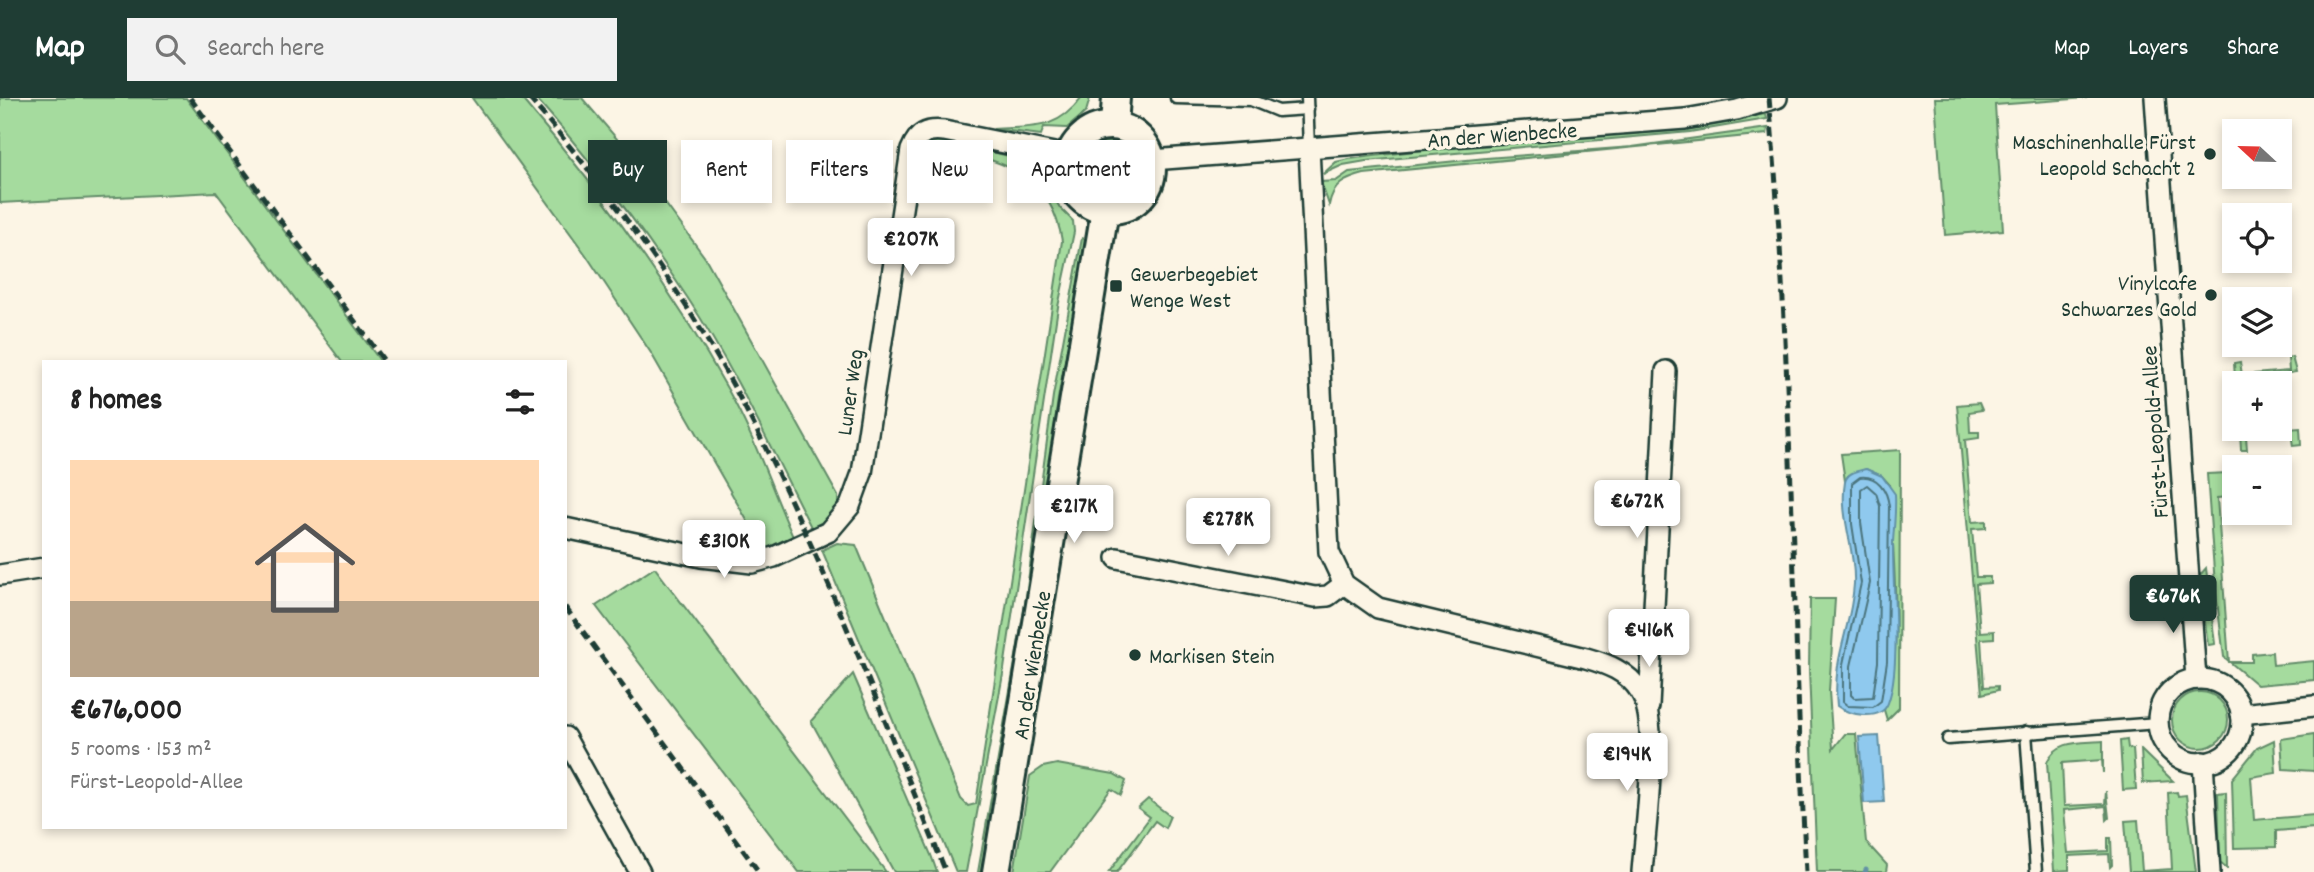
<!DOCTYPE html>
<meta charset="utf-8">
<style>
body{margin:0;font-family:Dekko,sans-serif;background:#f2f2f2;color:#222;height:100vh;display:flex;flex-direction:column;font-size:26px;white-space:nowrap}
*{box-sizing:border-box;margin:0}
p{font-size:23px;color:#767676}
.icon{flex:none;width:38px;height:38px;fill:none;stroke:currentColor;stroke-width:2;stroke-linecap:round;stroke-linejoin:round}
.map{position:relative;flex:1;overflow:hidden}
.panel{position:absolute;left:42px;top:262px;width:525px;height:469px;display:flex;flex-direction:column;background:#fff;border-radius:0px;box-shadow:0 4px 10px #0003}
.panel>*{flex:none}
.hud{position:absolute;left:588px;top:42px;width:665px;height:63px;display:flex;gap:14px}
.needle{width:46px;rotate:292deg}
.buttons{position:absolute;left:2222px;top:21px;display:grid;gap:14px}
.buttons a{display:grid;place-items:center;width:70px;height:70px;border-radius:0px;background:#fff;box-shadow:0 4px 10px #0003;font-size:35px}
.price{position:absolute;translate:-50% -60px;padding:0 16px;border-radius:7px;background:#fff;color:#222;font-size:23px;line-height:46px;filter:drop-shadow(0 2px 4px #0008)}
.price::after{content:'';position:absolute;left:50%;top:42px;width:21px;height:16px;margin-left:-10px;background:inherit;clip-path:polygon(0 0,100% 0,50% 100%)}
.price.active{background:#1f3d34;color:#fff}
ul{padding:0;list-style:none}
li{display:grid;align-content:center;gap:14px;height:371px;padding:0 28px}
li span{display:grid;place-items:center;height:217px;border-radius:0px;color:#555}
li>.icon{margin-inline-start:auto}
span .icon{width:126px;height:126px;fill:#fffc;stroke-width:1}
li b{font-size:30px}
h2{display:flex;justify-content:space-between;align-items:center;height:84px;padding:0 28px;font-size:30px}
.tag{padding:0 24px;border-radius:0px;background:#fff;box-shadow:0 4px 10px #0003;font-size:24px;line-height:63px}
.tag.active{background:#1f3d34;color:#fff}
header{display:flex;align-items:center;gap:42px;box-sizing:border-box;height:98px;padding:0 35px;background:#1f3d34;color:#fff}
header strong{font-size:33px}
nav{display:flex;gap:38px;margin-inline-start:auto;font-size:24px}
.search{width:490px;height:63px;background:#f2f2f2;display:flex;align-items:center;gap:18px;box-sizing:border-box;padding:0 24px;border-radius:0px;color:#767676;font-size:26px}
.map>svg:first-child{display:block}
</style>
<header>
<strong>Map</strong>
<div class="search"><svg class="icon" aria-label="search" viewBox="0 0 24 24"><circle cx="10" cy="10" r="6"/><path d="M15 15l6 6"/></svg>Search here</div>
<nav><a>Map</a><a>Layers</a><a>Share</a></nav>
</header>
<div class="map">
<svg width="2314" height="774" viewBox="0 0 2314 774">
<rect width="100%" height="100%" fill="#fcf5e5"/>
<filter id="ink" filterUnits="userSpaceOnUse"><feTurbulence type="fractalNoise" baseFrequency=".0143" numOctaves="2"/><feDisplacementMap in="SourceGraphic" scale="14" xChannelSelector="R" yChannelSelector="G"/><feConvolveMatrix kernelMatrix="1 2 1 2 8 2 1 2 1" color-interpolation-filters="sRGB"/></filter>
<g filter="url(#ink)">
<g fill="#a5db9e" stroke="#628c69" stroke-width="2">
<polygon points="0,0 186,0 381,264 342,264 216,94 0,105"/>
<path d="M472 0H521C598 90 670 188 728 292 754 338 772 391 793 439L764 452 651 255 586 157Z"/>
<path d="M536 0H582L624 49 706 161 838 398V407L821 432 813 433C773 355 736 273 687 199 641 130 591 62 536 0Z"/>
<path d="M1081 0H1090L1086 14 1067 30 1044 29 1041 37 993 31C1031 28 1056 34 1081 0Z"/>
<polygon points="1935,0 2087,0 1995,7 2003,132 1945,137"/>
<polygon points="1766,16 1767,21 1690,34 1366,63 1343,67 1323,76 1336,64 1349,61 1448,49 1650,34"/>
<path d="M1768 30 1767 36 1364 76C1345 81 1333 86 1329 107L1321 84 1336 83 1349 74 1486 60 1632 49Z"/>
<path d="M941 42 1035 64 1031 76 1043 81 1060 110 1073 123 1074 134 1058 209 1004 571 966 774H956L822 452 837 445 856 447 961 701 968 708 976 706 1062 143C1051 73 1001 64 941 48L930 53 920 65 915 61 924 48Z"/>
<circle cx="1110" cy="70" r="26"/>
<polygon points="1082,140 1087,142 1058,301 1030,516 984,774 978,774 1024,513 1053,298"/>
<polygon points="2292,259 2296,274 2283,276 2288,331 2300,330 2301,347 2293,348 2291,335 2246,338 2247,352 2241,352 2240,335 2252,334 2252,331 2280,331 2280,285 2248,285 2247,279 2235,280 2234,265 2240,264 2242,277 2289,273 2288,260"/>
<polygon points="1979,305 1982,312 1969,314 1970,334 1979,334 1979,340 1965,342 1972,424 1986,423 1986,430 1972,431 1976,479 1990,479 1990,485 1976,486 1980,534 1994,533 1994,540 1981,541 1984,589 1998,588 1998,592 1982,596 1957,307"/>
<path d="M1900 352 1899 610 1887 622 1884 612C1905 579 1892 430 1889 386L1882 378 1866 371 1848 378 1845 383 1841 356Z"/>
<polygon points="2228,375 2229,399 2217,400 2229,564 2252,564 2252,556 2272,554 2273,567 2314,563 2314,582 2257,587 2224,559 2215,487 2207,376"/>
<polygon points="654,470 655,470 886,774 799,774 596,508"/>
<polygon points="2206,470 2215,546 2208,547 2199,478"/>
<polygon points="1810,501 1835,501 1829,593 1833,651 1845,636 1856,636 1866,744 1887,767 1886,774 1817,774 1809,572"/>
<polygon points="853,576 931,757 937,774 894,774 811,623"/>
<circle cx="2200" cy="622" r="28"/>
<polygon points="2314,636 2314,673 2283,671 2281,641"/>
<polygon points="2127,642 2128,650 2133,651 2136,691 2123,692 2120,643"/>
<polygon points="2274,642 2276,675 2251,679 2254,722 2314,717 2314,730 2276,733 2276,749 2234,750 2232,681 2257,650"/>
<path d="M2103 643V675L2102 662 2062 665 2064 708 2105 706 2106 693 2109 720 2107 722 2106 708 2064 712 2068 755 2108 753V740H2111L2112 767 2110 769 2109 756 2069 758V772L2054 773 2047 664C2057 641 2082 645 2103 643Z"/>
<polygon points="2141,652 2173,683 2143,685"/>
<polygon points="1057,666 1114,676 1126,683 1121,697 1111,691 1050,774 1014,774 1030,678 1043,669"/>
<polygon points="2177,694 2178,698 2186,697 2196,774 2129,774 2125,723 2138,722 2142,773 2172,771 2168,695"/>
<polygon points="2226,694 2227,770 2220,764 2218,695"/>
<polygon points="1148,701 1170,718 1165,730 1155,723 1117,774 1109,774 1150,719 1138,710"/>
</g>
<g fill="#8fc9ee" stroke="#6291a4" stroke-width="2">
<path d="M1866 371 1882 378 1895 396C1896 412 1894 428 1893 444 1892 486 1902 567 1888 605 1881 624 1848 617 1837 608 1832 558 1851 532 1854 486 1856 452 1839 419 1845 384 1847 374 1858 373 1866 371Z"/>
<polygon points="1879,638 1884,704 1864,705 1859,639"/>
</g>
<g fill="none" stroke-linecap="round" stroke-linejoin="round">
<g stroke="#4c757e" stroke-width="2">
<path d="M1860 379C1878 377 1887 392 1889 408L1887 564 1881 603 1873 609 1848 608 1843 604V566L1861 485 1852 426V385Z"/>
<polygon points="1867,387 1876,395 1880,408 1878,564 1873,599 1854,600 1851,597 1851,568 1870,485 1861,425 1861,391"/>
</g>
<polyline stroke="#6291a4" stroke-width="5" points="1865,774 1866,772"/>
<g stroke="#1f3d34" stroke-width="15">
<g id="lane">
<polyline points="1176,0 1251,2 1278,13 1308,11"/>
<polyline points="1307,0 1309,50"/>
<polyline points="2026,634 2036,774"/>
<polyline points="1948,641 2158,625"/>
</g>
</g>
<g stroke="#1f3d34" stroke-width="24">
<g id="street">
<polyline points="2155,0 2196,581"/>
<path d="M1309 50 1329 454 1344 486 1378 510 1586 560C1607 566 1627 573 1640 593 1661 624 1645 733 1642 774"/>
<polyline points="1152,62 1685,21 1737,12 1777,0"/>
<path d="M565 430 701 459 752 465 774 459 828 434 850 408 862 375 911 52C918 35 926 31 944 33L1069 58"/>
<polyline points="1117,460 1315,499 1328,498 1344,486"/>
<polyline points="0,477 44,470"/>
<circle cx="2200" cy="623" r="42"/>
<polyline points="1649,608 1666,273"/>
<polyline points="2241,616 2314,608"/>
<polyline points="565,639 640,774"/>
<polyline points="2203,664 2210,774"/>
</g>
</g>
<g stroke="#1f3d34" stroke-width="32">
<g id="secondary">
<polyline points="1114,27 1116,0"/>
<circle cx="1110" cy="70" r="42"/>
<polyline points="996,774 1105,112"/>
</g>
</g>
<use href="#lane" stroke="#fcf5e5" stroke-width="10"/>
<use href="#street" stroke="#fcf5e5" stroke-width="19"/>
<use href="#secondary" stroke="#fcf5e5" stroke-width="26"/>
<g stroke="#1f3d34" stroke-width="5" stroke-dasharray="10 5" stroke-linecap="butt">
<polyline points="190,0 385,264"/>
<path d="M529 0C606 89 678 186 734 289 818 445 879 611 946 774"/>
<path d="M1769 0C1792 257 1792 516 1806 774"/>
<polyline points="565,509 759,774"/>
</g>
</g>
</g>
<g fill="#1f3d34" stroke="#fcf5e5" stroke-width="2.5">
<circle cx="2210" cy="56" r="7"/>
<rect x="1109" y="181" width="14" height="14" rx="3.5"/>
<circle cx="2211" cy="197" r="7"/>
<circle cx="1135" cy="557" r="7"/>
</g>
<g text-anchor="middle" stroke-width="7" stroke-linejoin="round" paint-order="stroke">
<g font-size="23" fill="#1f3d34" stroke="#fcf5e5">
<text transform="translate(1502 36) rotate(-4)" y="8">An der Wienbecke</text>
<text transform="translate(849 294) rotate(-82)" y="8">Luner Weg</text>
<text transform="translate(2154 334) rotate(-94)" y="8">Fürst-Leopold-Allee</text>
<text transform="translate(1031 567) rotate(-81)" y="8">An der Wienbecke</text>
</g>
<g font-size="23" fill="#1f3d34" stroke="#fcf5e5" text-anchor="end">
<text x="2196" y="51">Maschinenhalle Fürst<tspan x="2196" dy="26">Leopold Schacht 2</tspan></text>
<text x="1130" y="183" text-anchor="start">Gewerbegebiet<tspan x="1130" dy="26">Wenge West</tspan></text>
<text x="2197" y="192">Vinylcafe<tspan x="2197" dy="26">Schwarzes Gold</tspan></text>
<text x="1149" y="565" text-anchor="start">Markisen Stein</text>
</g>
</g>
</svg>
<div class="buttons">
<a><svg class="needle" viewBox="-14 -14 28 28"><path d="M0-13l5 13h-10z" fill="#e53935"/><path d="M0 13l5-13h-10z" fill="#767676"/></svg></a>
<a><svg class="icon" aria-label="locate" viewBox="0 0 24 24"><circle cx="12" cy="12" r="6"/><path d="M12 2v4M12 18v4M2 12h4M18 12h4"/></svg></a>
<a><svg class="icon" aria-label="layers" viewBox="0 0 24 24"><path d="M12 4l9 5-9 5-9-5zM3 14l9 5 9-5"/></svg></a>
<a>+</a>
<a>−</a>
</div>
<b class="price" style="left:911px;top:180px">€207K</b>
<b class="price" style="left:1637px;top:442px">€672K</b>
<b class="price" style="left:1074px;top:447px">€217K</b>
<b class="price" style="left:1228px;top:460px">€278K</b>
<b class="price" style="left:724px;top:482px">€310K</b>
<b class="price active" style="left:2173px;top:537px">€676K</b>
<b class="price" style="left:1649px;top:571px">€416K</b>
<b class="price" style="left:1627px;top:695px">€194K</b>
<div class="hud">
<a class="tag active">Buy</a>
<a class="tag">Rent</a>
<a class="tag">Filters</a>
<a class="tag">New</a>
<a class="tag">Apartment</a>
</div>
<section class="panel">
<h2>8 homes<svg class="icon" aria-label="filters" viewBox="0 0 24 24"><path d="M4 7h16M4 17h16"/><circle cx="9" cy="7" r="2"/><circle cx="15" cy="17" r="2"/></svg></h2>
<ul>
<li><span style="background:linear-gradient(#ffd9b3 65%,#b9a48a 0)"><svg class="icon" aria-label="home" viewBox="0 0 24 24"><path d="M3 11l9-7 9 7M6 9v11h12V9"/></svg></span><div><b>€676,000</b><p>5 rooms · 153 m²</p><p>Fürst-Leopold-Allee</p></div></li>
</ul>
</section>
</div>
